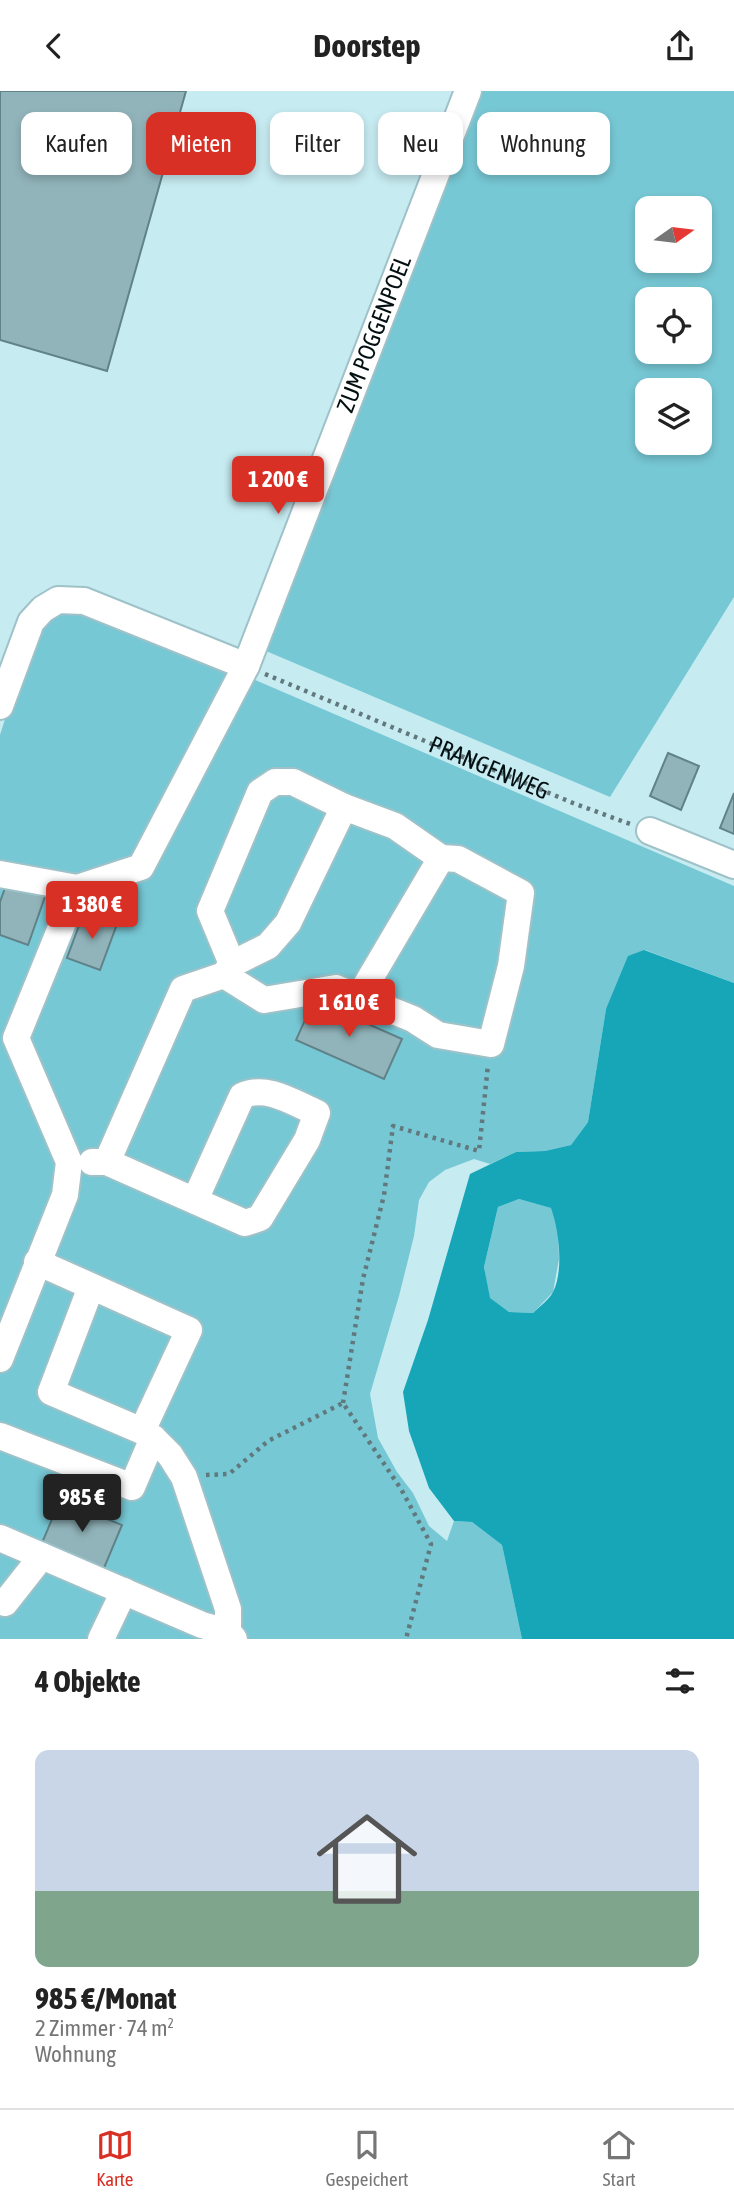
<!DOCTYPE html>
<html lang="de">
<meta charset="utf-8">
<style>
body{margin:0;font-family:"Asap Condensed",sans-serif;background:#f6f6f6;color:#222;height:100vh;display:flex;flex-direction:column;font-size:26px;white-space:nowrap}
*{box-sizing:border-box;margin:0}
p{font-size:23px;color:#767676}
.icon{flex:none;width:38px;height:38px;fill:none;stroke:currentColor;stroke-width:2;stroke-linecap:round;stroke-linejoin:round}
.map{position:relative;height:1548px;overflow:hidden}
.panel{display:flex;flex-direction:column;background:#fff;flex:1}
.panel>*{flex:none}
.hud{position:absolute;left:21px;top:21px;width:693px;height:63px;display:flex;gap:14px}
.needle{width:46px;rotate:76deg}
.controls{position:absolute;left:635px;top:105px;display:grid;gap:14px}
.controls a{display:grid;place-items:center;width:77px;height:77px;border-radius:14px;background:#fff;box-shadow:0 4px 10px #0003;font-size:35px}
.price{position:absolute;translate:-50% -60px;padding:0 16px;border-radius:7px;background:#d93025;color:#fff;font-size:23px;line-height:46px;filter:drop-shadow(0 2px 4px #0008)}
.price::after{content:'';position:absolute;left:50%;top:42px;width:21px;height:16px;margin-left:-10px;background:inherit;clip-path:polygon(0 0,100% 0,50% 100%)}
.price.current{background:#222;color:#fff}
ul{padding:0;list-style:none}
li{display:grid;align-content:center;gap:14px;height:371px;padding:0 35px}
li+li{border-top:2px solid #e0e0e0}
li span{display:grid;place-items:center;height:217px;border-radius:14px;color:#555}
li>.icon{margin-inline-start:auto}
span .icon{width:126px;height:126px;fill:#fffc;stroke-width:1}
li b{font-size:30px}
h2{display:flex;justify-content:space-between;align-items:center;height:84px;padding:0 35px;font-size:30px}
.pill{padding:0 24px;border-radius:14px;background:#fff;box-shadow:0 4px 10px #0003;font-size:24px;line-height:63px}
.pill.current{background:#d93025;color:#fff}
header{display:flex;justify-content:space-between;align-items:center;height:91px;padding:0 35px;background:#fff;font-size:32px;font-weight:700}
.menu{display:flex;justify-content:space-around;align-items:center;height:98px;border-top:2px solid #e0e0e0;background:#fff;font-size:19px;color:#767676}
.menu a{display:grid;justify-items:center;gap:4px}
.menu .current{color:#d93025}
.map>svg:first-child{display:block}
</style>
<header><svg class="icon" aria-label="back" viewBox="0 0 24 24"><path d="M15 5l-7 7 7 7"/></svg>Doorstep<svg class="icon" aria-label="share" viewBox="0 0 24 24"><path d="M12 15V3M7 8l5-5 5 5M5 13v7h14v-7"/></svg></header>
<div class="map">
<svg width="734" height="1548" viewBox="0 0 734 1548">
<rect width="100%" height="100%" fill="#c6ebf1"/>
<g fill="#77c8d5" fill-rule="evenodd">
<path d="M482 0H734V506L610 706 266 560ZM700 117V170H648V117ZM700 208V261H648V208ZM700 299V352H648V299Z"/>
<polygon points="66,513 253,588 734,795 734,892 645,859 606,918 588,1031 571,1054 545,1060 516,1061 490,1073 474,1068 445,1079 429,1091 419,1109 414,1145 399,1205 370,1303 378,1347 397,1381 413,1402 429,1435 447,1450 454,1430 472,1431 502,1454 522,1548 0,1548 0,644 36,530"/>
<polygon points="519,1108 552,1117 558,1137 559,1168 553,1201 533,1222 509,1221 489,1207 484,1176 498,1116"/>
</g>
<path fill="#17a6b8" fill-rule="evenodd" d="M644 859 734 892V1548H522L502 1454 472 1431 454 1430 429 1397 409 1340 403 1301 428 1229 470 1083 516 1061 545 1060 571 1054 588 1031 606 918 628 865ZM519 1108 551 1117C559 1139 564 1180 553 1201 549 1209 539 1216 533 1222L509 1221 490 1207 484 1176 498 1116Z"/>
<g fill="#91b4ba" stroke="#608288" stroke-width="2">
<polygon points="0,0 186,0 107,280 0,249"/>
<polygon points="668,662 699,675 681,719 650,705"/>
<polygon points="734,702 734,743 720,737"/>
<polygon points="9,786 47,800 28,854 0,844 0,811"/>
<polygon points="84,821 117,833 100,879 67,867"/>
<polygon points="314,909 402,948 384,988 296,949"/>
<polygon points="60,1409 122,1434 104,1477 42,1452"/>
</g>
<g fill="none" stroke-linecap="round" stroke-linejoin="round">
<g stroke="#9ec2c8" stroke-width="30">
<g id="minor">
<path id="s2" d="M0 615 31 531 43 518 58 509 84 510 246 575 468 0"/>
<polyline points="344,716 395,735 441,767"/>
<polyline points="650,740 734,774"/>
<polyline points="0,783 77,797"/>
<polyline points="224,884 264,909 336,897 413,928 438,944 491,953 511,875 521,802 458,768 441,767 359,906"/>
<path d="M92 1071H107L245 1132 260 1127 307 1049 317 1022C294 1012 266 993 242 1005L195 1109"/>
<polyline points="107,1071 183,898 224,884 232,873 268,855 288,832 344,716 293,691 275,691 260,701 210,820 232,873"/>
<polyline points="37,1171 189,1239 142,1340"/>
<polyline points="91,1196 51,1301 142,1340 153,1347 170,1364 184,1386 228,1518 228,1541 225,1548"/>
<polyline points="0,1268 65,1104 69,1071 16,947 77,797 141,776 246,575"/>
<polyline points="0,1345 132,1396 153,1347"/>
<polyline points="0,1447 202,1534 228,1541 234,1548"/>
<polyline points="5,1512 42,1465"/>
<polyline points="101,1548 124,1500"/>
</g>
</g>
<g stroke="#61787d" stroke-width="4.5" stroke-dasharray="3.5 5" stroke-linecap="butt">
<path id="s1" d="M265 583 573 712 630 733"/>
<polyline points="343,1312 363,1188 384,1104 393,1035 479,1060 488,974"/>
<polyline points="206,1384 229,1383 268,1350 343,1312 401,1398 431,1453 406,1548"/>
</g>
<use href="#minor" stroke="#fff" stroke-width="26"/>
</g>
<g text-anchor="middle" stroke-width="6" stroke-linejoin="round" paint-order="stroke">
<g font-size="24" fill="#040f12" stroke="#c6ebf1">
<text dy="8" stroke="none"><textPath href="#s2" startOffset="681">ZUM POGGENPOEL</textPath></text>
<text dy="8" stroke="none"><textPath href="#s1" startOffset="243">PRANGENWEG</textPath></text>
</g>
</g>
</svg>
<div class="controls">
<a><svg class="needle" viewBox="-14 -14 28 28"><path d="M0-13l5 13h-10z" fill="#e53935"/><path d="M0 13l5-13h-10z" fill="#767676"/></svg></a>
<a><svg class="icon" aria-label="locate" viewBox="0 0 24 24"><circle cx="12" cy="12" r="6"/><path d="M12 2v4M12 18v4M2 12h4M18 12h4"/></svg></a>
<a><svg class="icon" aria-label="layers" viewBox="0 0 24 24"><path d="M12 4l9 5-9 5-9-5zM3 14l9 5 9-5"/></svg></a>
</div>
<b class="price" style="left:278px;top:425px">1 200 €</b>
<b class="price" style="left:92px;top:850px">1 380 €</b>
<b class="price" style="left:349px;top:948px">1 610 €</b>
<b class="price current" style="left:82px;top:1443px">985 €</b>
<div class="hud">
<a class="pill">Kaufen</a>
<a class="pill current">Mieten</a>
<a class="pill">Filter</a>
<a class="pill">Neu</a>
<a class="pill">Wohnung</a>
</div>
</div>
<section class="panel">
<h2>4 Objekte<svg class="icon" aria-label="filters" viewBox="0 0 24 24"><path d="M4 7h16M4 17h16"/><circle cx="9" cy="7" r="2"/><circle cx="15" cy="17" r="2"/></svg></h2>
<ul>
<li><span style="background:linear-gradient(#c9d6e8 65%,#7fa58c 0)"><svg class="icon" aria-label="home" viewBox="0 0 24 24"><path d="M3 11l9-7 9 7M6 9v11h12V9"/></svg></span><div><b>985 €/Monat</b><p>2 Zimmer · 74 m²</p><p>Wohnung</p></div></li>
</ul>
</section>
<nav class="menu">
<a class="current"><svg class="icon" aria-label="map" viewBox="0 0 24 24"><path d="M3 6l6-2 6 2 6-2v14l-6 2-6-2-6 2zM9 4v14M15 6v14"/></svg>Karte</a>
<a><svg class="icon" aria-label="saved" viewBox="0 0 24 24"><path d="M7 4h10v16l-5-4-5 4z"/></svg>Gespeichert</a>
<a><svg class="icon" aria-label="home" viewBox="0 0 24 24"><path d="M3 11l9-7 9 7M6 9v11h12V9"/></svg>Start</a>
</nav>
